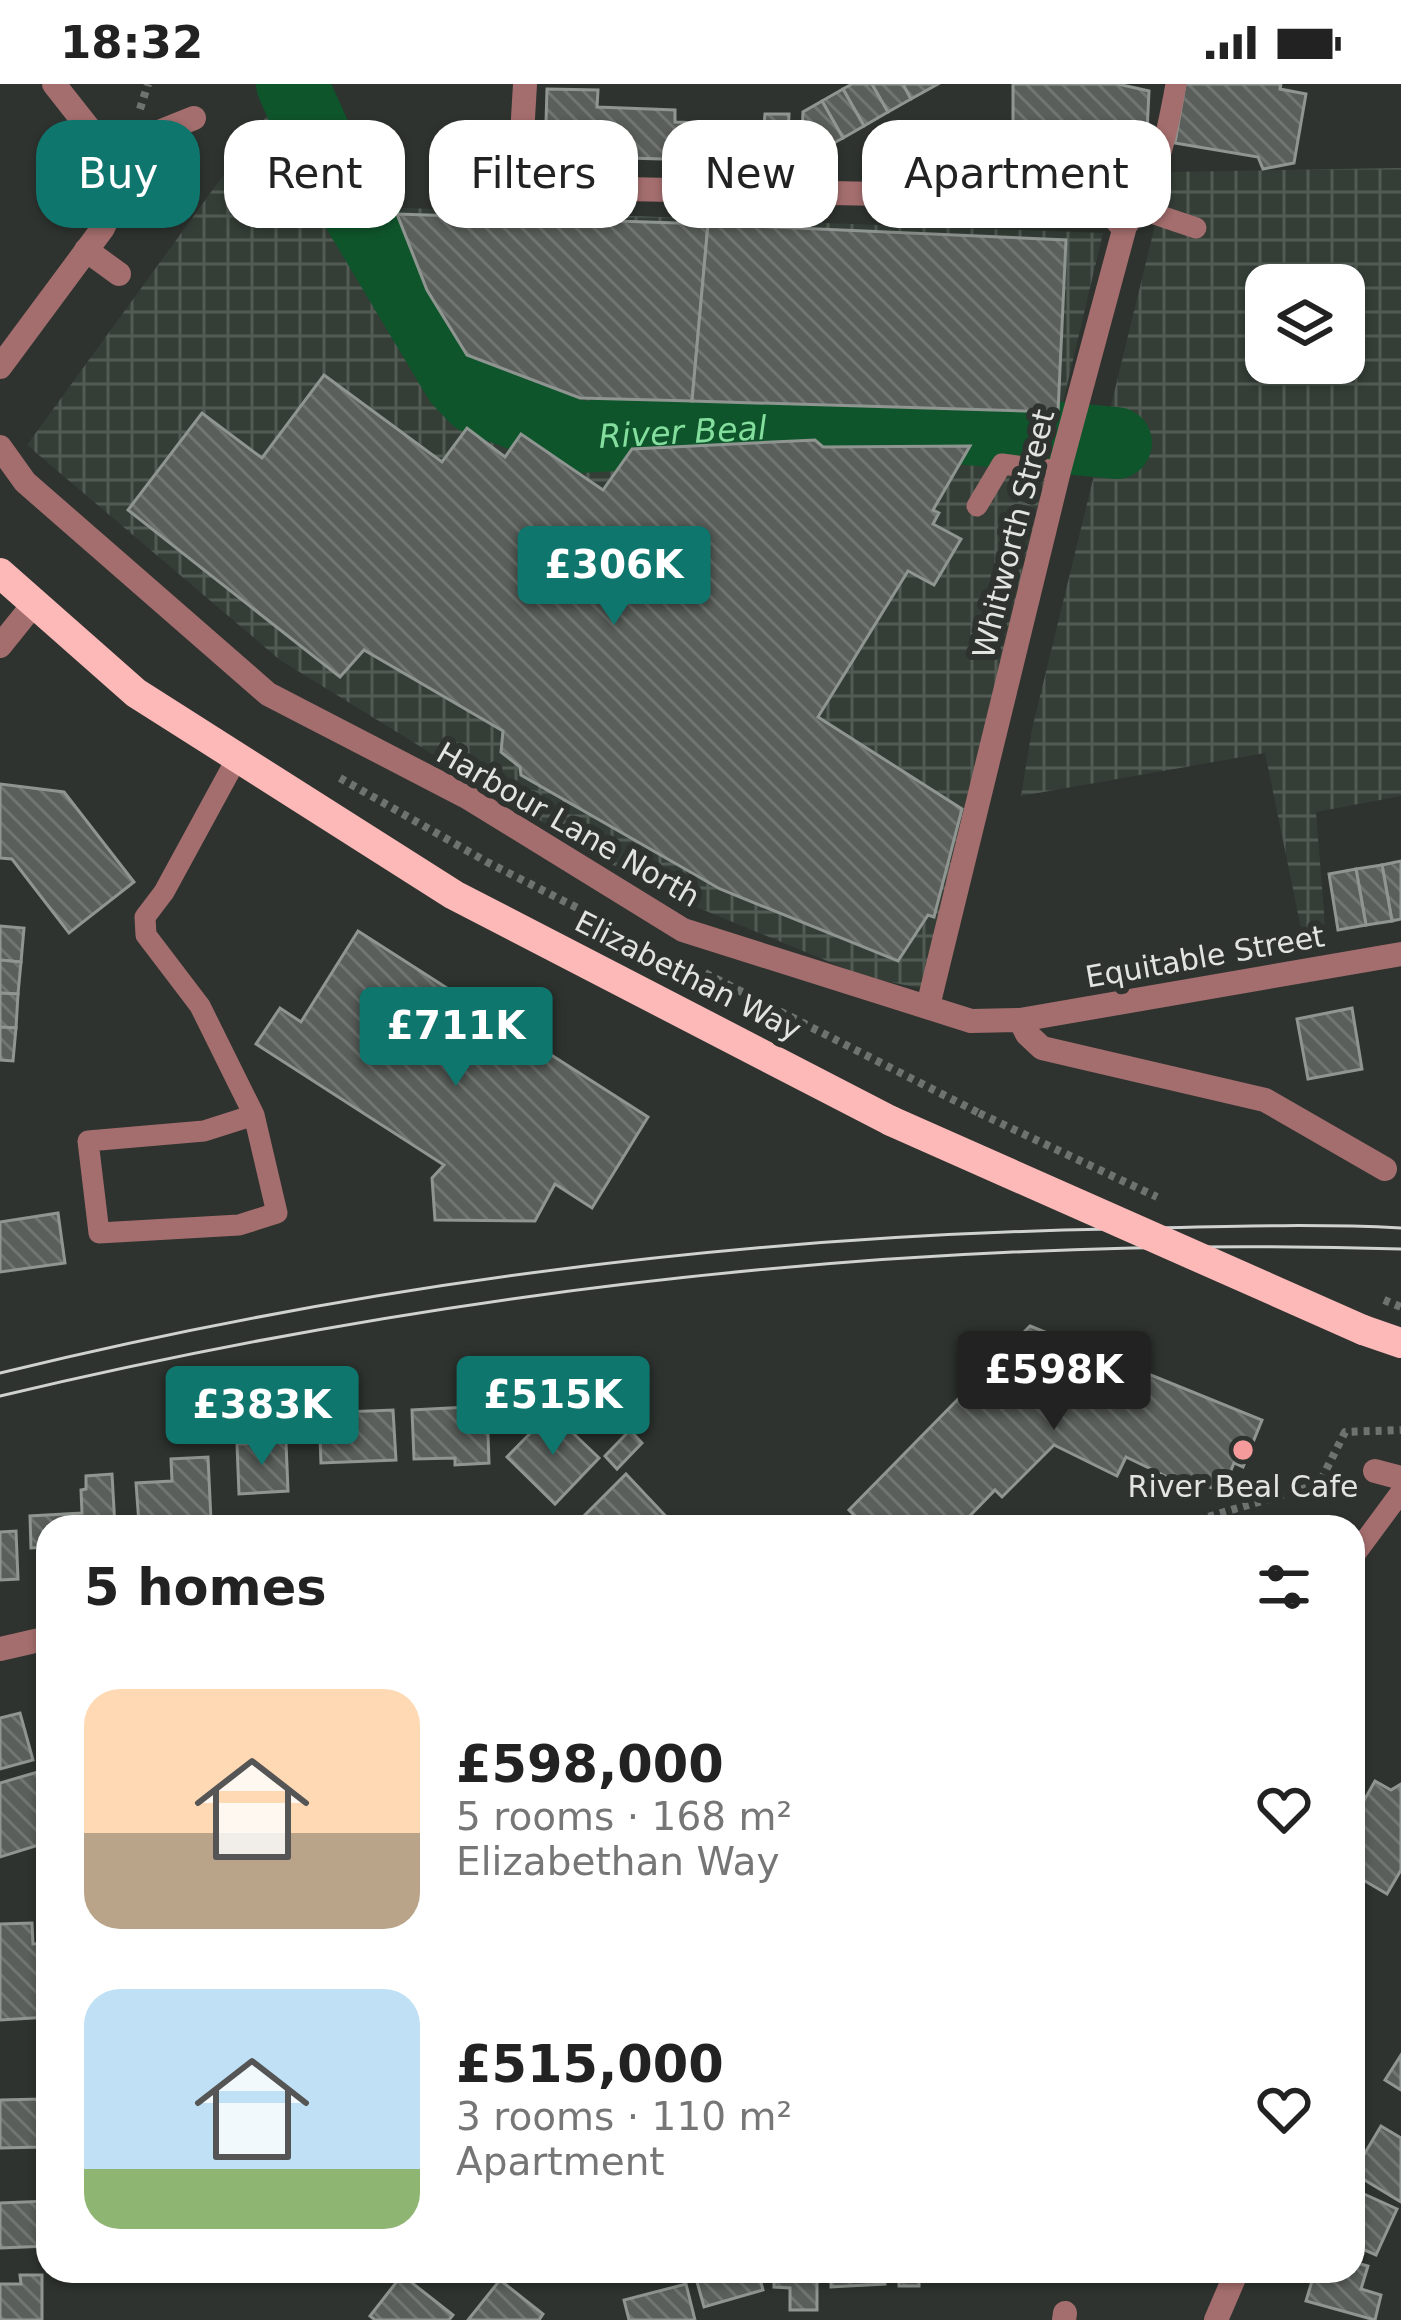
<!DOCTYPE html>
<meta charset="utf-8">
<style>
body{margin:0;font-family:"DejaVu Sans",sans-serif;background:#f2f2f2;color:#222;height:100vh;display:flex;flex-direction:column;font-size:45px;white-space:nowrap}
*{box-sizing:border-box;margin:0}
p{font-size:39px;color:#767676}
.icon{flex:none;width:66px;height:66px;fill:none;stroke:currentColor;stroke-width:2;stroke-linecap:round;stroke-linejoin:round}
.map{position:relative;flex:1;overflow:hidden}
.side{position:absolute;left:36px;top:1431px;width:1329px;height:768px;display:flex;flex-direction:column;background:#fff;border-radius:36px;box-shadow:0 3px 9px #0004}
.side>*{flex:none}
.guide{position:absolute;left:36px;top:36px;width:1329px;height:108px;display:flex;gap:24px}
.buttons{position:absolute;left:1245px;top:180px;display:grid;gap:24px}
.buttons a{display:grid;place-items:center;width:120px;height:120px;border-radius:24px;background:#fff;box-shadow:0 3px 9px #0004;font-size:60px}
.price{position:absolute;translate:-50% -102px;padding:0 27px;border-radius:12px;background:#0f766e;color:#fff;font-size:39px;line-height:78px;filter:drop-shadow(0 3px 6px #0008)}
.price::after{content:'';position:absolute;left:50%;top:72px;width:36px;height:27px;margin-left:-18px;background:inherit;clip-path:polygon(0 0,100% 0,50% 100%)}
.price.on{background:#222;color:#fff}
ul{padding:0;list-style:none}
li{display:flex;align-items:center;gap:36px;height:300px;padding:0 48px}
li span{display:grid;place-items:center;flex:none;width:336px;height:240px;border-radius:36px;color:#555}
li>.icon{margin-inline-start:auto}
span .icon{width:144px;height:144px;fill:#fffc;stroke-width:1}
li b{font-size:51px}
h2{display:flex;justify-content:space-between;align-items:center;height:144px;padding:0 48px;font-size:51px}
.tag{padding:0 42px;border-radius:36px;background:#fff;box-shadow:0 3px 9px #0004;font-size:42px;line-height:108px}
.tag.on{background:#0f766e;color:#fff}
.status{display:flex;justify-content:space-between;align-items:center;height:84px;padding:0 60px;background:#fff;direction:ltr}
.status svg{height:33px;fill:currentColor}
.map>svg:first-child{display:block}
</style>
<div class="status"><b>18:32</b><svg viewBox="0 0 49 12"><path d="M0 12V9h3v3zM5 12V6h3v6zM10 12V3h3v9zM15 12V0h3v12zM26 1h20v11H26zM47 4h2v5h-2z"/></svg></div>
<div class="map">
<svg width="1401" height="2236" viewBox="0 0 1401 2236">
<defs>
<pattern id="industrial-grid" width="8" height="8" patternUnits="userSpaceOnUse" patternTransform="scale(3)"><rect width="8" height="8" fill="#343e36"/><path d="M0 4h8M4 0v8" fill="none" stroke="#515a53"/></pattern>
<pattern id="building-back-hatch" width="6" height="6" patternUnits="userSpaceOnUse" patternTransform="scale(3)"><rect width="6" height="6" fill="#5a5f5b"/><path d="M-1 5l2 2M0 0l6 6M5-1l2 2" fill="none" stroke="#717672"/></pattern>
</defs>
<rect width="100%" height="100%" fill="#2e332f"/>
<g fill="url(#industrial-grid)" fill-rule="evenodd">
<polygon points="273,23 324,121 1103,149 924,905 866,893 648,803 280,576 27,361"/>
<path d="M1401 84V712L1316 728 1326 854H1303L1265 669 1021 712 1032 645 1168 88ZM1266 201H1344V279H1266Z"/>
</g>
<g fill="none" stroke-linecap="round" stroke-linejoin="round">
<path stroke="#0f552b" stroke-width="72" id="s1" d="M292 0 322 67 459 296 476 314 578 353 883 337 1116 359"/>
</g>
<g fill="url(#building-back-hatch)" stroke="#8f9590" stroke-width="3">
<polygon points="852,0 872,0 888,28 864,42 843,5"/>
<polygon points="872,0 903,0 911,15 888,28"/>
<polygon points="903,0 938,0 911,15"/>
<polygon points="1013,0 1118,0 1149,7 1145,90 998,85 1000,43 1013,43"/>
<polygon points="1185,0 1281,0 1280,5 1306,10 1294,79 1263,85 1258,73 1175,59"/>
<polygon points="547,5 598,6 597,23 675,26 675,38 764,41 765,30 789,30 787,78 545,72"/>
<polygon points="843,5 864,42 843,54 822,17"/>
<polygon points="822,17 843,54 801,77 803,28"/>
<polygon points="397,130 708,140 692,317 580,314 467,271 427,206"/>
<polygon points="708,140 1066,156 1058,328 692,317"/>
<polygon points="324,291 442,378 467,344 505,373 521,350 603,406 632,365 815,356 823,363 970,362 933,426 939,429 933,440 961,455 934,501 908,487 818,633 962,725 934,833 928,831 898,877 720,805 521,691 520,683 501,668 503,647 364,566 340,593 128,426 202,329 262,374"/>
<polygon points="0,700 64,708 134,798 69,849 12,775 0,774"/>
<polygon points="1401,777 1401,835 1392,837 1382,781"/>
<polygon points="1382,781 1392,837 1366,841 1356,785"/>
<polygon points="1356,785 1366,841 1338,846 1329,790"/>
<polygon points="0,842 24,844 21,878 0,876"/>
<polygon points="358,847 648,1033 592,1124 555,1100 535,1137 435,1136 432,1094 444,1081 256,960 280,924 301,938"/>
<polygon points="0,876 21,878 18,910 0,909"/>
<polygon points="0,909 18,910 16,944 0,943"/>
<polygon points="1352,924 1362,985 1308,995 1297,935"/>
<polygon points="0,943 16,944 13,977 0,976"/>
<polygon points="58,1129 65,1179 0,1188 0,1138"/>
<polygon points="1030,1242 1262,1336 1243,1383 1234,1379 1222,1408 1185,1393 1182,1400 1126,1373 1117,1392 1054,1361 1002,1413 995,1406 959,1443 866,1443 849,1426"/>
<polygon points="487,1322 489,1379 455,1381 455,1374 414,1375 412,1326"/>
<polygon points="393,1326 396,1376 321,1379 319,1329"/>
<polygon points="551,1328 599,1374 555,1420 507,1373"/>
<polygon points="630,1346 642,1359 617,1385 605,1372"/>
<polygon points="286,1358 288,1407 239,1410 237,1360"/>
<polygon points="208,1373 211,1436 139,1440 136,1399 172,1397 171,1375"/>
<polygon points="112,1390 115,1443 48,1443 48,1463 31,1464 30,1432 82,1429 81,1406 86,1405 86,1392"/>
<polygon points="626,1390 674,1441 671,1443 594,1443 583,1433"/>
<polygon points="16,1447 18,1495 0,1496 0,1448"/>
<polygon points="20,1629 33,1676 0,1685 0,1634"/>
<polygon points="48,1685 48,1739 40,1741 45,1759 0,1773 0,1699"/>
<polygon points="1375,1697 1391,1706 1401,1700 1401,1786 1387,1810 1353,1790 1353,1781 1363,1763 1353,1757 1353,1736"/>
<polygon points="32,1839 33,1860 48,1859 48,1933 0,1936 0,1840"/>
<polygon points="1401,1971 1401,2006 1385,1996"/>
<polygon points="41,2015 42,2063 0,2064 0,2016"/>
<polygon points="1381,2042 1401,2054 1401,2118 1353,2089"/>
<polygon points="1353,2105 1397,2125 1376,2171 1353,2161"/>
<polygon points="48,2117 48,2162 0,2164 0,2119"/>
<polygon points="1353,2178 1368,2182 1361,2205 1381,2211 1375,2236 1306,2217 1315,2187 1353,2187"/>
<polygon points="694,2187 758,2187 763,2206 704,2223"/>
<polygon points="774,2187 817,2187 817,2226 790,2226 790,2204 774,2203"/>
<polygon points="831,2187 885,2187 885,2200 831,2203"/>
<polygon points="899,2187 949,2187 919,2187 919,2202 899,2202"/>
<polygon points="20,2191 42,2191 42,2236 0,2236 0,2200 21,2200"/>
<polygon points="402,2191 453,2231 449,2236 375,2236 370,2232"/>
<polygon points="500,2196 543,2230 539,2236 468,2236"/>
<polygon points="686,2200 695,2236 629,2236 624,2216"/>
</g>
<g fill="none" stroke-linecap="round" stroke-linejoin="round">
<g stroke="#6f7370" stroke-width="8" stroke-dasharray="6 6" stroke-linecap="butt">
<polyline points="140,25 148,0"/>
<polyline points="340,694 487,778 601,836"/>
<polyline points="705,889 979,1029"/>
<polyline points="1174,1443 1319,1400 1345,1348 1401,1346"/>
</g>
<g stroke="#a56e6e" stroke-width="21">
<polyline points="1140,125 1196,144"/>
<path d="M1124 146C1156 104 1167 51 1176 0"/>
<polyline points="977,422 1002,380 1059,387"/>
<polyline points="237,674 164,808 145,833 146,851 200,922 254,1031 204,1047 88,1057 99,1149 239,1141 277,1129 254,1031"/>
<polyline points="1353,1473 1401,1408"/>
</g>
<g stroke="#a56e6e" stroke-width="24">
<path d="M525 0 519 103 1040 113C1075 117 1104 114 1124 146L1059 387 928 922"/>
<polyline points="107,69 194,34"/>
<polyline points="86,166 119,190"/>
<polyline points="0,283 103,144 118,112 115,85 106,66 54,0"/>
<polyline points="0,363 25,398 268,610 467,713 683,846 971,937 1020,936 1027,950 1042,964 1265,1016 1385,1085"/>
<polyline points="0,562 33,521"/>
<polyline points="1020,936 1401,870"/>
<polyline points="1375,1387 1401,1394"/>
<polyline points="0,1565 48,1554"/>
<polyline points="1064,2236 1065,2229"/>
<polyline points="1216,2236 1237,2187"/>
</g>
<g stroke="#fdb9b8" stroke-width="30">
<polyline points="0,489 136,609 454,811 891,1037"/>
<polyline points="1363,1246 1401,1259"/>
</g>
<g stroke="#cfd2d0" stroke-width="3">
<path d="M0 1289C365 1200 736 1152 1111 1145 1208 1143 1305 1139 1401 1144"/>
<path d="M0 1312C458 1203 930 1151 1401 1165"/>
</g>
<g stroke="#6f7370" stroke-width="8" stroke-dasharray="6 6" stroke-linecap="butt">
<polyline points="979,1029 1157,1113"/>
<polyline points="1384,1216 1401,1223"/>
</g>
<polyline stroke="#fdb9b8" stroke-width="30" points="891,1037 1363,1246"/>
</g>
<circle fill="#f59b9b" stroke="#2e332f" stroke-width="4.5" cx="1243" cy="1366" r="12"/>
<g text-anchor="middle" stroke-width="12" stroke-linejoin="round" paint-order="stroke">
<g font-size="30" fill="#e1e4e2" stroke="#2e332f">
<text transform="translate(1014 450) rotate(-76)" y="10">Whitworth Street</text>
<text transform="translate(568 741) rotate(30)" y="10">Harbour Lane North</text>
<text transform="translate(1205 873) rotate(-10)" y="10">Equitable Street</text>
<text transform="translate(688 892) rotate(27)" y="10">Elizabethan Way</text>
</g>
<g font-size="30" fill="#e1e4e2" stroke="#2e332f">
<text x="1243" y="1413">River Beal Cafe</text>
</g>
<g font-size="33" font-style="italic" fill="#84de9d" stroke="#2e332f">
<text dy="12" stroke="none"><textPath href="#s1" startOffset="579">River Beal</textPath></text>
</g>
</g>
</svg>
<div class="buttons">
<a><svg class="icon" aria-label="layers" viewBox="0 0 24 24"><path d="M12 4l9 5-9 5-9-5zM3 14l9 5 9-5"/></svg></a>
</div>
<b class="price" style="left:614px;top:544px">£306K</b>
<b class="price" style="left:456px;top:1005px">£711K</b>
<b class="price on" style="left:1054px;top:1349px">£598K</b>
<b class="price" style="left:553px;top:1374px">£515K</b>
<b class="price" style="left:262px;top:1384px">£383K</b>
<div class="guide">
<a class="tag on">Buy</a>
<a class="tag">Rent</a>
<a class="tag">Filters</a>
<a class="tag">New</a>
<a class="tag">Apartment</a>
</div>
<section class="side">
<h2>5 homes<svg class="icon" aria-label="filters" viewBox="0 0 24 24"><path d="M4 7h16M4 17h16"/><circle cx="9" cy="7" r="2"/><circle cx="15" cy="17" r="2"/></svg></h2>
<ul>
<li><span style="background:linear-gradient(#ffd9b3 60%,#b9a48a 0)"><svg class="icon" aria-label="home" viewBox="0 0 24 24"><path d="M3 11l9-7 9 7M6 9v11h12V9"/></svg></span><div><b>£598,000</b><p>5 rooms · 168 m²</p><p>Elizabethan Way</p></div><svg class="icon" aria-label="heart" viewBox="0 0 24 24"><path d="M12 20l-8-8c-3-5 5-10 8-4 3-6 11-1 8 4z"/></svg></li>
<li><span style="background:linear-gradient(#bfe0f5 75%,#8fb573 0)"><svg class="icon" aria-label="home" viewBox="0 0 24 24"><path d="M3 11l9-7 9 7M6 9v11h12V9"/></svg></span><div><b>£515,000</b><p>3 rooms · 110 m²</p><p>Apartment</p></div><svg class="icon" aria-label="heart" viewBox="0 0 24 24"><path d="M12 20l-8-8c-3-5 5-10 8-4 3-6 11-1 8 4z"/></svg></li>
</ul>
</section>
</div>
